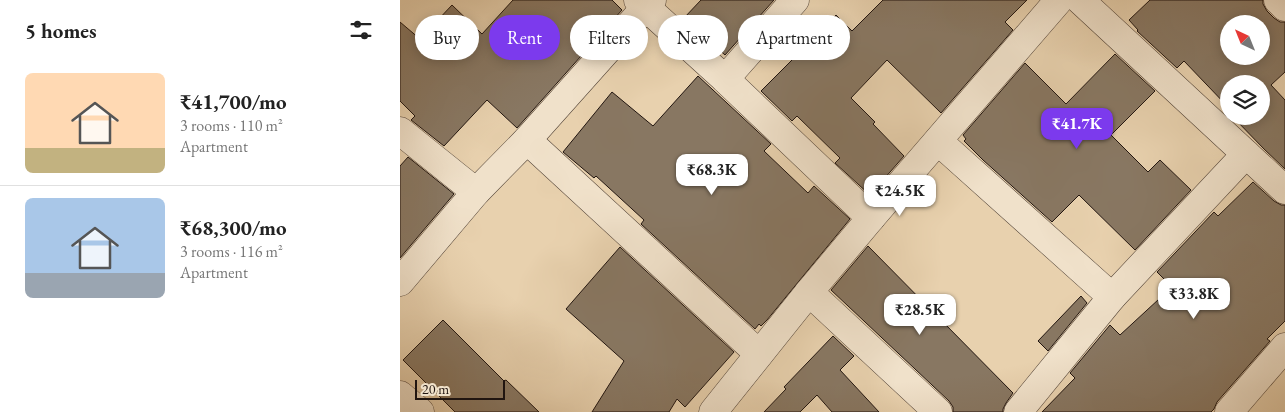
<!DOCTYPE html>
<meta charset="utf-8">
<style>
body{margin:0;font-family:"EB Garamond",serif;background:#f6f6f6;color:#222;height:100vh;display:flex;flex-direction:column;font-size:19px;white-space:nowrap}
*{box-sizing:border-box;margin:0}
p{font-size:16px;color:#767676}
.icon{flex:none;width:28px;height:28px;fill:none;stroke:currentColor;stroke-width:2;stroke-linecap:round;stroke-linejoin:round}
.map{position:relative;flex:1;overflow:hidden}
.side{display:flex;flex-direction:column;background:#fff;width:400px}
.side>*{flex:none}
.top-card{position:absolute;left:15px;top:15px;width:475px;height:45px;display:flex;gap:10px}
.needle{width:32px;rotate:317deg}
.tools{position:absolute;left:820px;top:15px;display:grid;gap:10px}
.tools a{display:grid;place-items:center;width:50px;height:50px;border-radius:50%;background:#fff;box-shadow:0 2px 12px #0003;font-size:25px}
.scale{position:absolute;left:15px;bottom:12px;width:90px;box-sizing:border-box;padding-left:5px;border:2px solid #211510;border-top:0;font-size:14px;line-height:18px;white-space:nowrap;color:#211510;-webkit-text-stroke:4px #f0e1ca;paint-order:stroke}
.price{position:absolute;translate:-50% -42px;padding:0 11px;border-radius:10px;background:#fff;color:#222;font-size:16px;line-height:32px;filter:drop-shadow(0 1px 2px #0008)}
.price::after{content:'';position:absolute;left:50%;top:30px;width:15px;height:11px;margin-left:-8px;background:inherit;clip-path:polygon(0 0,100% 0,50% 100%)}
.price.active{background:#7c3aed;color:#fff}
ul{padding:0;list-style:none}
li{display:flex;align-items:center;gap:15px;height:125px;padding:0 25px}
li+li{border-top:1px solid #e0e0e0}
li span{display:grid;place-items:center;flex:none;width:140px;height:100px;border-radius:8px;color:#555}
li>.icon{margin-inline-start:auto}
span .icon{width:60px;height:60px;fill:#fffc;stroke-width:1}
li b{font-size:21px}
h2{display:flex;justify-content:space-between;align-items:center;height:60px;padding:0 25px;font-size:21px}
.pill{padding:0 18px;border-radius:22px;background:#fff;box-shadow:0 2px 12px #0003;font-size:18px;line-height:45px}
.pill.active{background:#7c3aed;color:#fff}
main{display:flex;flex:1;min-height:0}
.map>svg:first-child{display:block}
</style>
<main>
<section class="side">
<h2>5 homes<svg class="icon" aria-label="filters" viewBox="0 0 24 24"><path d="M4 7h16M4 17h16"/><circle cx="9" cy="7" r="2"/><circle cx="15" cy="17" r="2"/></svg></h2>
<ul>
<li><span style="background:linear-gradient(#ffd9b3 75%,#c2b280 0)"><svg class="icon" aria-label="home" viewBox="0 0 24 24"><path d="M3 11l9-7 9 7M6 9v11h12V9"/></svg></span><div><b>₹41,700/mo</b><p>3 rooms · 110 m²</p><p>Apartment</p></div></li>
<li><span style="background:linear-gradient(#a9c7e8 75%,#9aa5b1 0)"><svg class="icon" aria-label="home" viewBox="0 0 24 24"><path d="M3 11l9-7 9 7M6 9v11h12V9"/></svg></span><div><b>₹68,300/mo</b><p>3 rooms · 116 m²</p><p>Apartment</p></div></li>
</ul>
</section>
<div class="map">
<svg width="885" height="412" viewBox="0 0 885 412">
<rect width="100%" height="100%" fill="#e8d1ae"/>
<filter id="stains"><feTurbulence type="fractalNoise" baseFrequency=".004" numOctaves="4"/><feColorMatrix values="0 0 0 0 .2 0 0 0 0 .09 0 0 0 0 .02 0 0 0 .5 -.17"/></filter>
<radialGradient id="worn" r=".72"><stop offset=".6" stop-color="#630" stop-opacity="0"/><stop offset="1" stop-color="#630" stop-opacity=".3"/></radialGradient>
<g fill="#887762" stroke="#211510" fill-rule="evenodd">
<polygon points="113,0 212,0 222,10 117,128 87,100 44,146 11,120 15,116 0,101 0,22 20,39 52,5 82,34"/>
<polygon points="301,0 374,0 325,55 284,18"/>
<polygon points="483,0 627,0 605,22 613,30 541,113 487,60 451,98 475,122 473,124 504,156 470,195 435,163 440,158 397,116 392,121 361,91 400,52 436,15 452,31"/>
<path d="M750 0H863V4L867 11 874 18 880 22H885V72L871 85 885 100V169L864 149 832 116H861V84H829V108L784 61 777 68 737 31 738 30 729 20ZM829 24H861V56H829Z"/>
<polygon points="715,54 755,91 711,135 748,172 760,160 791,190 735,250 679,195 652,222 583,160 564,141 566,139 563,135 625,63 666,104"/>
<polygon points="298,76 371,144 364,151 408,193 414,186 450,219 367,320 361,326 359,324 355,329 241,224 244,220 196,176 194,178 163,152 212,92 253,126"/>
<polygon points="8,157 54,194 0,258 0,166"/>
<polygon points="853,182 874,201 881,205 885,205 885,321 867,339 870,341 817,402 814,409 811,412 642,412 675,378 670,373 710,325 720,335 772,287 757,272 814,212 818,216"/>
<polygon points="468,246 613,393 606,403 603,409 603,412 553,412 553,407 549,401 431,290"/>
<polygon points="220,247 334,352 285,407 277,399 269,412 192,412 224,361 166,309"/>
<polygon points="681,296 687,303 648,351 638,341"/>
<polygon points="43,320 104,381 106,380 139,412 55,412 3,360"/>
<polygon points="433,336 454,356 440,370 479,412 432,412 417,395 400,412 364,412 386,389 384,387"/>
</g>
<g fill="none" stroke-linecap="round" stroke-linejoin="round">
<g stroke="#534438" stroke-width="29">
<g id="minor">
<polyline points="238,0 325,79 471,218"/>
<polyline points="680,0 846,154"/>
<polyline points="878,0 885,7"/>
<polyline points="325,79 395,0"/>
<polyline points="0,131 76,192"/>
<polyline points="127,140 359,354"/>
<polyline points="538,141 712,297"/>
<polyline points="0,282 76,192 127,140 252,0"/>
<polyline points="409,292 538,412"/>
<polyline points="0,395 20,412"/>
<polyline points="313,412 409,292 471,218 659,0"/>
<polyline points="618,412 712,297 846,154 885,190"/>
<polyline points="829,412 885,347"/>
</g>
</g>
<use href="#minor" stroke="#f0e1ca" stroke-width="28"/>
</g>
<rect width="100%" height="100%" filter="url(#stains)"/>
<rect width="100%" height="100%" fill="url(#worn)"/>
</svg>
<div class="tools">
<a><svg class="needle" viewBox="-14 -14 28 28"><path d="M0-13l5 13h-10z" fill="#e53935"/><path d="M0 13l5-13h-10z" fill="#767676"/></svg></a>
<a><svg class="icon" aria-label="layers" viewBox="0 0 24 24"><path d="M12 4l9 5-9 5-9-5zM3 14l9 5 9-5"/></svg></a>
</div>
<div class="scale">20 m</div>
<b class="price active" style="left:677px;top:150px">₹41.7K</b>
<b class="price" style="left:312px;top:196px">₹68.3K</b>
<b class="price" style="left:500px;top:217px">₹24.5K</b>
<b class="price" style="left:794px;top:320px">₹33.8K</b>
<b class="price" style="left:520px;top:336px">₹28.5K</b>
<div class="top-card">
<a class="pill">Buy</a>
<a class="pill active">Rent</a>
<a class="pill">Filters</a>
<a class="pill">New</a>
<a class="pill">Apartment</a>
</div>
</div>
</main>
